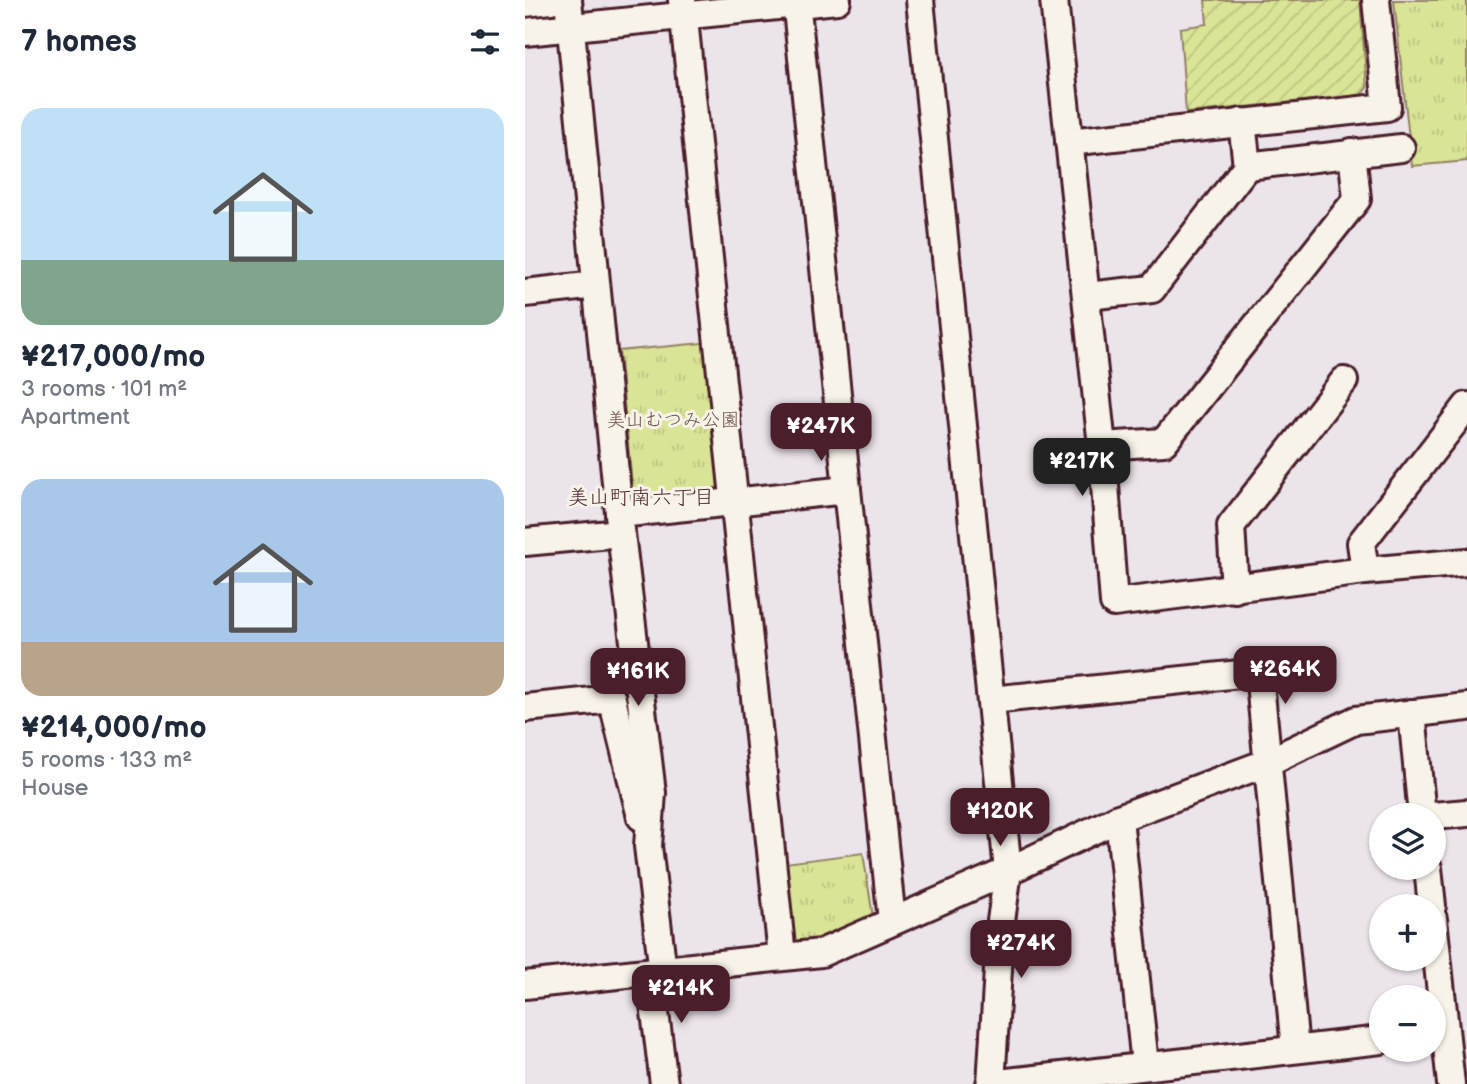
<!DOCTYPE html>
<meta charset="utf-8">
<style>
body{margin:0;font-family:"Balsamiq Sans","Klee One",sans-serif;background:#f2f2f3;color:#1f2937;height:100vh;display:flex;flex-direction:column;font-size:26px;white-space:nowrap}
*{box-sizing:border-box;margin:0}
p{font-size:23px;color:#747a83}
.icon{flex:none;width:38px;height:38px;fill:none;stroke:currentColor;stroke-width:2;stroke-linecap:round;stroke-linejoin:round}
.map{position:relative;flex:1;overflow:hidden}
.side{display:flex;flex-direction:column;background:#fff;width:525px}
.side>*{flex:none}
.tools{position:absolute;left:844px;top:803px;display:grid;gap:14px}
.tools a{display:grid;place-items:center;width:77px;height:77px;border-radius:50%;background:#fff;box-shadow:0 2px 5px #0004;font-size:35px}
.price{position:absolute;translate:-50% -60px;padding:0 16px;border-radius:14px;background:#4a1f2b;color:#fff;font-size:23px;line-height:46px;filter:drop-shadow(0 2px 4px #0008)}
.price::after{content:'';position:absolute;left:50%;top:42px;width:21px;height:16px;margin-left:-10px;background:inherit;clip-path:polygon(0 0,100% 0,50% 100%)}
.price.current{background:#222;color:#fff}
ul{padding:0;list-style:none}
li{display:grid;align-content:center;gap:14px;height:371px;padding:0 21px}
li span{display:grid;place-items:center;height:217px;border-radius:21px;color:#555}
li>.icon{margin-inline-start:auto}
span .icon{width:126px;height:126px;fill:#fffc;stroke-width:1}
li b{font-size:30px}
h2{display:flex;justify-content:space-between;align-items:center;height:84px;padding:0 21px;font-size:30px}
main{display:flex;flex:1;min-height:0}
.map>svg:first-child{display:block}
</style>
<main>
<section class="side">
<h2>7 homes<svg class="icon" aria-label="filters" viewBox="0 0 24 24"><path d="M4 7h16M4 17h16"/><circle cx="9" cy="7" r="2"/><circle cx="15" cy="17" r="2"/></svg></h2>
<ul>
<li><span style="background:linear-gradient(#bfe0f5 70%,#7fa58c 0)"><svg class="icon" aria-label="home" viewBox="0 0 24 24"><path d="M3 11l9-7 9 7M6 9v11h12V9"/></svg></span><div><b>¥217,000/mo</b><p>3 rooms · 101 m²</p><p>Apartment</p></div></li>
<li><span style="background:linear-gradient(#a9c7e8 75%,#b9a48a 0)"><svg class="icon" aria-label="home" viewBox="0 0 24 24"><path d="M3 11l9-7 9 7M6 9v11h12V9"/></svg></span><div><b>¥214,000/mo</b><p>5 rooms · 133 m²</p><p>House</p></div></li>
</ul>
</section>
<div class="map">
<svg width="942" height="1084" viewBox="0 0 942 1084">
<defs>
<pattern id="grass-tufts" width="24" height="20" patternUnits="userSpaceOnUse" patternTransform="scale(1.75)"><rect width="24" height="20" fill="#d9e496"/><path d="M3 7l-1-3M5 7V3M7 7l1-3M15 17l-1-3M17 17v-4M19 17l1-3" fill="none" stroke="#bcc381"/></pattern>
<pattern id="garden-furrows" width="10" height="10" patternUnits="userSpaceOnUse" patternTransform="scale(1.75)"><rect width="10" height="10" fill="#d9e496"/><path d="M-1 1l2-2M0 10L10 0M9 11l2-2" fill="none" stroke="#bcc381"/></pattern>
</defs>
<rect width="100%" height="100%" fill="#ebe4eb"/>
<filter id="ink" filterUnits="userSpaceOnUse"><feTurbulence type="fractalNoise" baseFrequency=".0143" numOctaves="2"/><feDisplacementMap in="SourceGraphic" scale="14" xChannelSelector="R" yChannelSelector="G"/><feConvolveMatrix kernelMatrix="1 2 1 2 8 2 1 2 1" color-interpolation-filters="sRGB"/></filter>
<g filter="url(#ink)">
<g fill="url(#grass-tufts)" stroke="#928260" stroke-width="2">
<polygon points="869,0 942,0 942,161 887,166"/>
<polygon points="188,342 201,487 108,495 94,351"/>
<polygon points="338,853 348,917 291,946 268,947 260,863"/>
</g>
<polygon fill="url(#garden-furrows)" stroke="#928260" stroke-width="2" points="680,0 835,0 842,88 836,95 661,113 655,28 682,24"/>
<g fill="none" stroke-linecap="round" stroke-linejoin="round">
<g stroke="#4a1f2b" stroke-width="32">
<g id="minor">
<polyline points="43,0 96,533 127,793 123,846 138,972"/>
<polyline points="157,0 257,956"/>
<polyline points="271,0 367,921"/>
<polyline points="395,0 483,871 476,921 466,1084"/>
<polyline points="529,0 577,446 589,603 840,571 942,562"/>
<polyline points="0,3 26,0"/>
<polyline points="0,32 312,0"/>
<polyline points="717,122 722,166 876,148"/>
<polyline points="544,142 862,107 851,0"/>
<polyline points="0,293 71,285"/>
<polyline points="562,296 627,289 722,166"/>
<polyline points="577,446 639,442 832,199 827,152"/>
<polyline points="94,514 322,490"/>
<polyline points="0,542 96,533"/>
<polyline points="840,571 836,543 942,406"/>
<polyline points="710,589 706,526 819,381"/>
<polyline points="466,700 734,672 770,1049"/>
<polyline points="0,708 87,699 116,817"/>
<polyline points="887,713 897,816"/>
<polyline points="908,816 942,813"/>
<polyline points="594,818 620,1065"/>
<polyline points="903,868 907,906"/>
<polyline points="908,919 926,1084"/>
<polyline points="125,972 139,1084"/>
<polyline points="0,985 296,953 483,871 594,818 741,763 831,720 942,707"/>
<polyline points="465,1084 856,1040"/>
</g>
</g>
<use href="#minor" stroke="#f7f3e8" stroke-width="26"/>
</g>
</g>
<g text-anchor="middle" stroke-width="6" stroke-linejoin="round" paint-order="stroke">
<g font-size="19" fill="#6e5046" stroke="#f7f3e8">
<text x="148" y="426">美山むつみ公園</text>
</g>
<g font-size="21" fill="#4a1f2b" stroke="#f7f3e8">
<text x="116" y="504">美山町南六丁目</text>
</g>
</g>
</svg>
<div class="tools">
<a><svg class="icon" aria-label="layers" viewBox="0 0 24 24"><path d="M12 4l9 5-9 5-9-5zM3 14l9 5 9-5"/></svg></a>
<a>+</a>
<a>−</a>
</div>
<b class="price" style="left:296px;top:463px">¥247K</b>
<b class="price current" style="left:557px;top:498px">¥217K</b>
<b class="price" style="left:760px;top:706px">¥264K</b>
<b class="price" style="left:113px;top:708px">¥161K</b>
<b class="price" style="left:475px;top:848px">¥120K</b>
<b class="price" style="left:496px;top:980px">¥274K</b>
<b class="price" style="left:156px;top:1025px">¥214K</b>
</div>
</main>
